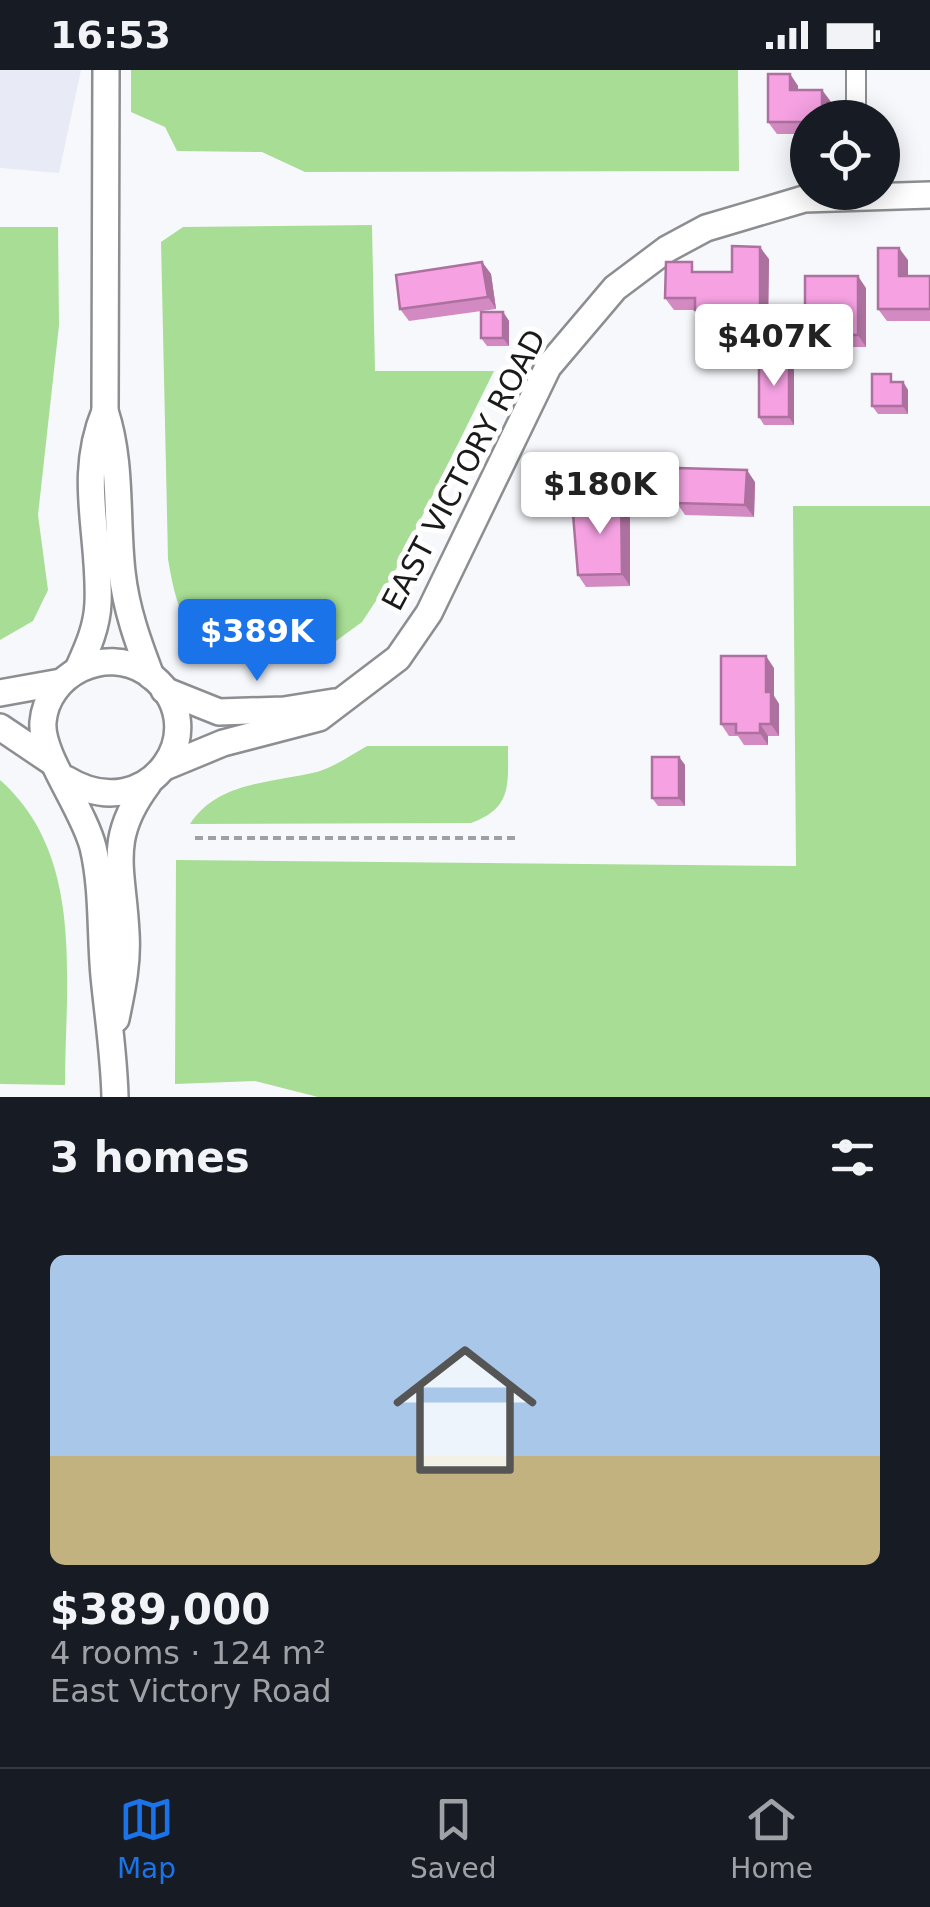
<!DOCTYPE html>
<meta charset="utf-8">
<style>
body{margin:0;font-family:"DejaVu Sans",sans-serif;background:#242831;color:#f1f3f6;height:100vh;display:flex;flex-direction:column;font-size:38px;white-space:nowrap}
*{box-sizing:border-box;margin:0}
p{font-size:32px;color:#9ea1a6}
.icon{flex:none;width:55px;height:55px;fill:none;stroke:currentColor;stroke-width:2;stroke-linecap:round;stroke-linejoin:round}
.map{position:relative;height:1027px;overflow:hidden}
.details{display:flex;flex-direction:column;background:#171b24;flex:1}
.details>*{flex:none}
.controls{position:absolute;left:790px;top:30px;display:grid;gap:20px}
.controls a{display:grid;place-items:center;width:110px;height:110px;border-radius:50%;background:#171b24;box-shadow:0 5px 25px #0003;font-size:50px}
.price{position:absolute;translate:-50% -85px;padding:0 22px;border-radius:10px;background:#fff;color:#222;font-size:32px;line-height:65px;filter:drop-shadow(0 2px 5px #0008)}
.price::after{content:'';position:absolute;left:50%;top:60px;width:30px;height:22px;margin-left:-15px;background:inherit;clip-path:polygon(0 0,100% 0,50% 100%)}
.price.on{background:#1a73e8;color:#fff}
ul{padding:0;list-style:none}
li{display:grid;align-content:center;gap:20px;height:530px;padding:0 50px}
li+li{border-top:2px solid #363941}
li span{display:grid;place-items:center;height:310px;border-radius:15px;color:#555}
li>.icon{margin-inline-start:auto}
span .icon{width:180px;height:180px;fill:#fffc;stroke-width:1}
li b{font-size:42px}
h2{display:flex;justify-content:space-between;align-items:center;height:120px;padding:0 50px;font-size:42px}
.status{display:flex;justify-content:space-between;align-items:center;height:70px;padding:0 50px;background:#171b24;direction:ltr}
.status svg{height:28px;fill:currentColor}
.tab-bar{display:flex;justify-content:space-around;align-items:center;height:140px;border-top:2px solid #363941;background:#171b24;font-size:28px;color:#9ea1a6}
.tab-bar a{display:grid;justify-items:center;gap:5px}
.tab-bar .on{color:#1a73e8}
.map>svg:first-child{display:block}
</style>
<div class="status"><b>16:53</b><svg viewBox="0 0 49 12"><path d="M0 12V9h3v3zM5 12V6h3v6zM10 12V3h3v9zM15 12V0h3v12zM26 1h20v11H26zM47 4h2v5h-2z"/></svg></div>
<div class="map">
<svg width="930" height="1027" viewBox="0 0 930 1027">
<rect width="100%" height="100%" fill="#f7f8fc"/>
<polygon fill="#e8ebf6" points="0,0 81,0 59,103 0,98"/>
<g fill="#a7dd94">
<polygon points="131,0 738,0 739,101 305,102 262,82 177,81 165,57 131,42"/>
<path d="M372 155 375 301H494L393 505 362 552 329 576 295 591 223 593C184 562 176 537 168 489L161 172 183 157Z"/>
<polygon points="0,157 58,157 59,255 38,445 48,520 33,551 0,570"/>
<polygon points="793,436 930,436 930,1027 318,1027 255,1011 175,1014 176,790 796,796"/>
<path d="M367 676H508C508 716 512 738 471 753L190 754C218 711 272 713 317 702 334 697 351 685 367 676Z"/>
<path d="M0 710C86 786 65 911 65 1015L0 1014Z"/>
</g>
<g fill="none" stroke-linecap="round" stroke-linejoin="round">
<g stroke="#8d8e91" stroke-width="22">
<polyline id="street" points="856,0 856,48"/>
</g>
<g stroke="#8d8e91" stroke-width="30">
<g id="secondary">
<path d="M106 0 105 341C122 392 116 448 122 502 126 539 138 572 151 606"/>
<path d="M78 599C88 577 97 557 98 533 101 465 77 408 105 341"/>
<polyline points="164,620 219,642 284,640 334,632"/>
<polyline points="0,623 61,612"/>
<polyline points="0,657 52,692"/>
<polyline points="165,697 223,673 319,648 398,588 429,543 548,297 615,218 667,179 706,158 804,129 930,125"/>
<path d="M66 709C150 761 221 653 146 602 105 575 47 604 43 652 40 684 83 738 93 777 103 819 100 863 104 906 108 947 114 986 115 1027"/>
<path d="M116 949C122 920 128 893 126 863 123 799 106 770 148 714"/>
</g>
</g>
<polyline stroke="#a0a0a3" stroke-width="4" stroke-dasharray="8 5" stroke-linecap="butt" points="195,768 517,768"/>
<use href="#street" stroke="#fff" stroke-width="18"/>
<use href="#secondary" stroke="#fff" stroke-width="25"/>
</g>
<g fill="#d38ac2">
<polygon points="790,4 798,16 798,20 822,20 831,32 831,48 808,48 808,64 777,64 768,52"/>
<polygon points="769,189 768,253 703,252 695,240 674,240 665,228 699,202 732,202"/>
<polygon points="908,190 908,206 930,206 930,251 887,251 878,239"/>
<polygon points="482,192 491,204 496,239 409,251 400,239"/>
<polygon points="866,218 866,277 834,277 826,265 826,252 813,252 805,240"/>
<polygon points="503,242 509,251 509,276 487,276 481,268"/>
<polygon points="789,291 794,300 794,355 764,355 759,347"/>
<polygon points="896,312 903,312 908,320 908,344 878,344 872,336"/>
<polygon points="755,412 754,447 685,445 677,433"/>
<polygon points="630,435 630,516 586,517 578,505 593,444"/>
<polygon points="774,598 774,626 779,634 779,666 768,666 768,675 744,675 738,666 729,666 721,654"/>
<polygon points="679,687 685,695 685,736 658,736 652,728"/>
</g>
<g fill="#ac719e">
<polygon points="790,4 798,16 798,32 790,20"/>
<polygon points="822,20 831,32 831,48 822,48"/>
<polygon points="760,177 769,189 768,253 760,241"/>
<polygon points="899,178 908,190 908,218 899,206"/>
<polygon points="482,192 491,204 496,239 488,227"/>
<polygon points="858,206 866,218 866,277 858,265"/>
<polygon points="503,242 509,251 509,276 503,268"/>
<polygon points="789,291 794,300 794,355 789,347"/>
<polygon points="903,312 908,320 908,344 903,336"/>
<polygon points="747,400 755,412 754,447 745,435"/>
<polygon points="621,423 630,435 630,516 622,504"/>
<polygon points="766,586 774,598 774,626 779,634 779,666 771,654 766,622"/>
<polygon points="760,654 768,666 768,675 760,663"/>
<polygon points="679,687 685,695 685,736 679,728"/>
</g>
<g fill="#f5a1e2" stroke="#ac719e" stroke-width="2.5">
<polygon points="768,4 790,4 790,20 822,20 822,48 808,48 808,52 768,52"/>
<polygon points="732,176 760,177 760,241 695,240 695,228 665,228 666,192 692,192 692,202 732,202"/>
<polygon points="878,178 899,178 899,206 930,206 930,239 878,239"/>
<polygon points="482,192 488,227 400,239 396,205"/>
<polygon points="805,206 858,206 858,265 826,265 826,240 805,240"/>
<rect x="481" y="242" width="22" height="26"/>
<rect x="759" y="291" width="30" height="56"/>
<polygon points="872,304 891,304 891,312 903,312 903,336 872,336"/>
<polygon points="678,398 747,400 745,435 677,433"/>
<polygon points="593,423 621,423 622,504 578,505 573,444 593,444"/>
<polygon points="721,586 766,586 766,622 771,622 771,654 760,654 760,663 736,663 736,654 721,654"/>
<rect x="652" y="687" width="27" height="41"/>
</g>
<g text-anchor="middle" stroke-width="10" stroke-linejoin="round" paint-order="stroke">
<g font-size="30" fill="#1a1a1b" stroke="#fff">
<text transform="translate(464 400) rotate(-62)" y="10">EAST VICTORY ROAD</text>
</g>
</g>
</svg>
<div class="controls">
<a><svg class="icon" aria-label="locate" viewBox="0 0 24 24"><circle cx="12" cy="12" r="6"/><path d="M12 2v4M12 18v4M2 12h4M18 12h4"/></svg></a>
</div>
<b class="price" style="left:774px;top:319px">$407K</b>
<b class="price" style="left:600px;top:467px">$180K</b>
<b class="price on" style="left:257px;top:614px">$389K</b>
</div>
<section class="details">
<h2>3 homes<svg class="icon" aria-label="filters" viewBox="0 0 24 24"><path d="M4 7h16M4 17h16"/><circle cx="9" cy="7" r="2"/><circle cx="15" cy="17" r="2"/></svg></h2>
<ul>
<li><span style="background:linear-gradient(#a9c7e8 65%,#c2b280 0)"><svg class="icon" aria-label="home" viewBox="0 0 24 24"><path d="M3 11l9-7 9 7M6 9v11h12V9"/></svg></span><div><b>$389,000</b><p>4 rooms · 124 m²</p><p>East Victory Road</p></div></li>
</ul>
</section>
<nav class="tab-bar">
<a class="on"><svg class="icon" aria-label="map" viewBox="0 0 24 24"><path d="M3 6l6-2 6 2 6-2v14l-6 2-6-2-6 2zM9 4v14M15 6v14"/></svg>Map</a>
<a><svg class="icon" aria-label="saved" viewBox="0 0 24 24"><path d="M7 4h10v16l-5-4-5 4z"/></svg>Saved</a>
<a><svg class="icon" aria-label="home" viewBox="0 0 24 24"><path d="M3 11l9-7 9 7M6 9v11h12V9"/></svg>Home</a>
</nav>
